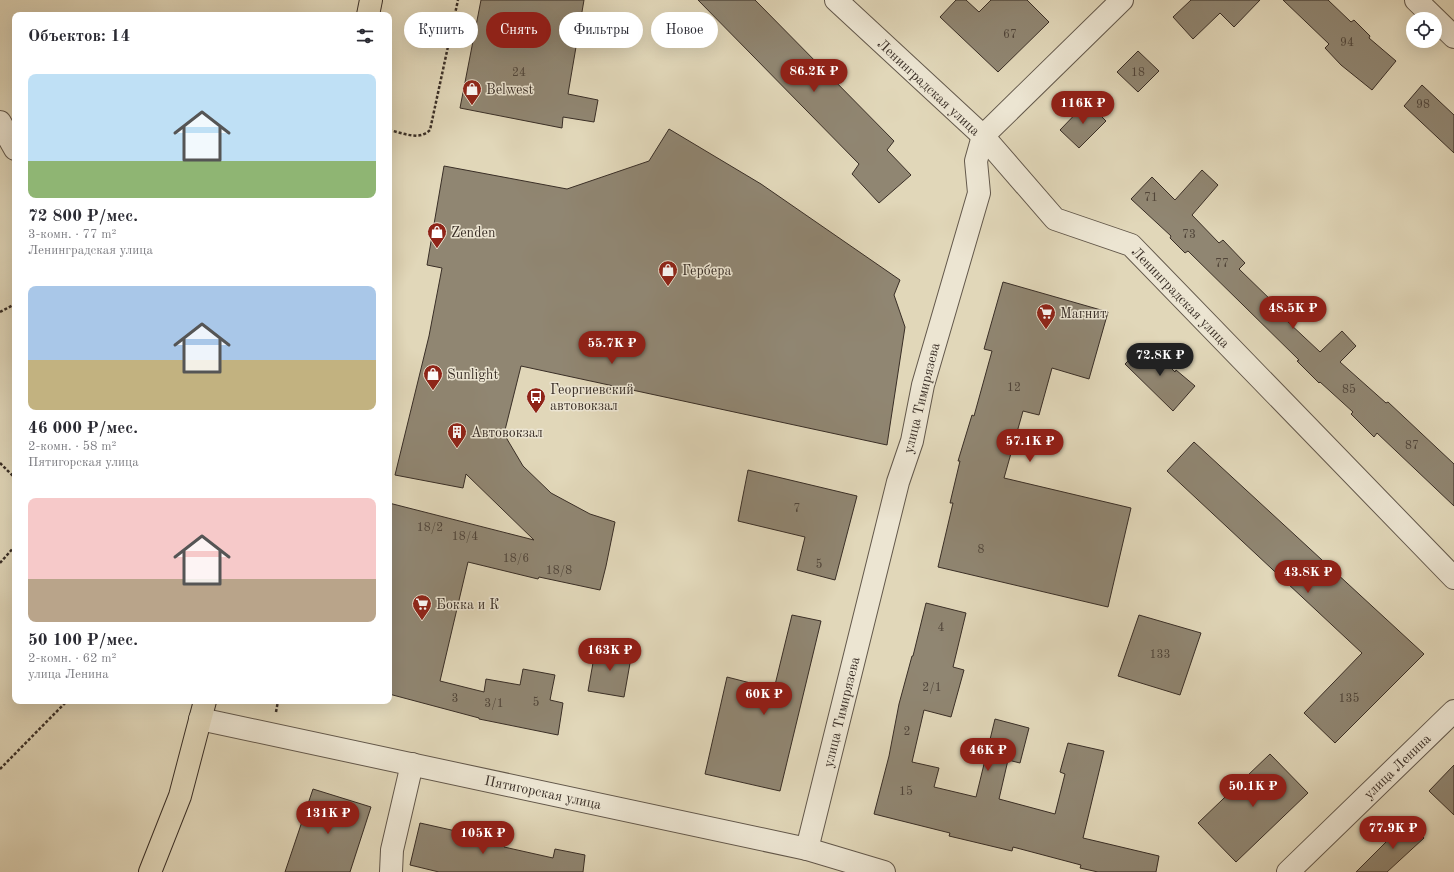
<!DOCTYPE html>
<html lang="ru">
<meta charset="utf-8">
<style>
body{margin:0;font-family:"Old Standard TT",serif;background:#f7f7f7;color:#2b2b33;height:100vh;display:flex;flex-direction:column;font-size:15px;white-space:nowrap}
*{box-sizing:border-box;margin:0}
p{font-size:13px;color:#7c7c81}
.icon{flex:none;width:22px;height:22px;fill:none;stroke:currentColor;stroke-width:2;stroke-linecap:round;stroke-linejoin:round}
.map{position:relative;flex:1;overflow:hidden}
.details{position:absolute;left:12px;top:12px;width:380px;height:692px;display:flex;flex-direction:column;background:#fff;border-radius:8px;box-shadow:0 4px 16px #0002}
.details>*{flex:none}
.guide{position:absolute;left:404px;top:12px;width:380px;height:36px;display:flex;gap:8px}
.controls{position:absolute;left:1406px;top:12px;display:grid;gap:8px}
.controls a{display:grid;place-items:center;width:36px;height:36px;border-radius:50%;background:#fff;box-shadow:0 4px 16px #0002;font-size:20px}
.price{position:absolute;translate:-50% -34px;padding:0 9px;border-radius:14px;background:#8f2418;color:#fff;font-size:13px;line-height:26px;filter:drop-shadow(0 1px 2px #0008)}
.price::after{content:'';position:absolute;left:50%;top:24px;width:12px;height:9px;margin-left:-6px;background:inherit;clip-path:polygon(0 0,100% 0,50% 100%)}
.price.current{background:#222;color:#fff}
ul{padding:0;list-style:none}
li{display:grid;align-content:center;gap:8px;height:212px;padding:0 16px}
li span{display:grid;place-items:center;height:124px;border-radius:8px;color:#555}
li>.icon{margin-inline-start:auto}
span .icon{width:72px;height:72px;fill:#fffc;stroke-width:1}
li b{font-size:17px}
h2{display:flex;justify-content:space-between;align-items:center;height:48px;padding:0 16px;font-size:17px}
.pill{padding:0 14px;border-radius:18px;background:#fff;box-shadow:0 4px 16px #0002;font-size:14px;line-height:36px}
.pill.current{background:#8f2418;color:#fff}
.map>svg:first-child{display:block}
</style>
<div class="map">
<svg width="1454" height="872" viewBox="0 0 1454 872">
<rect width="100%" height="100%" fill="#e1d7b9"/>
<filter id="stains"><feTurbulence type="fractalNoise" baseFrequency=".005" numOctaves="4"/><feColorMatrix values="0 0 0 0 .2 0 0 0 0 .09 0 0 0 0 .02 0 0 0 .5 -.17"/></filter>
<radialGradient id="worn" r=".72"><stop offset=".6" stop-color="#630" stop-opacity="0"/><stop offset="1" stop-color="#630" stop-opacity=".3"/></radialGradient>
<g fill="#908672" stroke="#392e26">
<polygon points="481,0 584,0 568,94 598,100 594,122 563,117 562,128 460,108"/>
<polygon points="698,0 755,0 894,141 887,150 911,175 879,203 852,174 859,164"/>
<polygon points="956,0 966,0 979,12 991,0 1027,0 1049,22 998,72 940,17"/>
<polygon points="1191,0 1260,0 1234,27 1220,13 1193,39 1173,17"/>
<polygon points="1283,0 1328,0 1351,22 1354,20 1370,36 1369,38 1396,61 1372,90 1341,65 1325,48 1329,44"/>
<polygon points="1138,51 1159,71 1138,92 1117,72"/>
<polygon points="1422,85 1454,115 1454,153 1404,106"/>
<polygon points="1087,102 1106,121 1079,148 1060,130"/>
<polygon points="669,129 761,184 900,280 894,295 905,327 887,445 521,366 504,434 523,466 551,493 590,514 615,522 606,566 600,590 539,577 538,579 468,562 440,681 484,692 486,679 520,685 523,669 555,675 550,700 563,703 558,735 479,719 479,718 389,694 389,503 534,540 466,474 463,488 395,475 429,336 442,268 427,265 444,166 567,189 649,161"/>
<polygon points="1202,170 1218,185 1192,215 1219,243 1223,240 1245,263 1239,269 1274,303 1271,306 1320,352 1342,331 1356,346 1340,362 1386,403 1388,402 1454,464 1454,506 1377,433 1374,437 1351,414 1353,412 1320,382 1319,383 1297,361 1299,360 1188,251 1185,253 1170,238 1171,236 1131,199 1152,177 1175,200"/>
<polygon points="1003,282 1108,312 1089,379 1052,368 1039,415 1023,411 1004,478 1131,508 1108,607 938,567 953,503 950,503 960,461 958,461 972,415 974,416 992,351 984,349"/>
<polygon points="1146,343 1175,372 1176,370 1195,386 1173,411 1125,364"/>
<polygon points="1194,442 1424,654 1335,743 1304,713 1362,653 1167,471"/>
<polygon points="748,470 857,496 835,580 797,570 805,537 738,521"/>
<polygon points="926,603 966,613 953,667 964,670 951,717 924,710 912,762 939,768 934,787 976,797 995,719 1029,728 1020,763 1008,760 999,799 1055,814 1065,774 1060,772 1068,743 1104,751 1083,838 1159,856 1156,872 1098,872 1080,868 1081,865 1013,847 1012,851 949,836 950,833 874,814 889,756 899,704 912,656 913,656"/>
<polygon points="792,615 821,621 780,791 705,774 727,677 774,689"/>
<polygon points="1139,615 1201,633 1180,695 1118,676"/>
<polygon points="596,646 632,652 624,697 588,691"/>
<polygon points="1270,754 1308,793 1236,862 1198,823"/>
<polygon points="1454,765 1454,815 1429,791"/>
<polygon points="313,789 371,807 350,872 285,872"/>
<polygon points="1408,820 1424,838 1387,872 1356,872"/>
<polygon points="420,823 505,842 504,847 553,858 555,849 585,855 583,872 439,872 410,865"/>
</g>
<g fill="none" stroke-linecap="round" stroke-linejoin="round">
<g stroke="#63584b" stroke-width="24">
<g id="minor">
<polyline points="836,0 983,136 1055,219 1131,245 1454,578"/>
<polyline points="1416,0 1454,37"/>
<polyline points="0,122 15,149"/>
<polyline points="200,719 807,849 884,872"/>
<polyline points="807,849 898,482 912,441 923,385 979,193 976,161 983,136 1122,0"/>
<polyline points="391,872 392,850 412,764"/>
<polyline points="1288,872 1454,711"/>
</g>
</g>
<g stroke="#392e26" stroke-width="24">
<g id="major">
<polyline points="368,15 371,0"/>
<polyline points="150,872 180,796 205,701"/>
</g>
</g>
<g stroke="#392e26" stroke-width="2.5" stroke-dasharray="3 2" stroke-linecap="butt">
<path d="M389 130C403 133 419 141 430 130L458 0"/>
<polyline points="0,312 15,304"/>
<polyline points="0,463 15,478"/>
<polyline points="0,563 15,546"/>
<polyline points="276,712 278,701"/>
<polyline points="0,769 67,701"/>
</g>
<use href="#minor" stroke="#ece5d2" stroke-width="22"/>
<use href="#major" stroke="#e1d7b9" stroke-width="22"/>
</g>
<defs>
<g id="shop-pin" transform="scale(1)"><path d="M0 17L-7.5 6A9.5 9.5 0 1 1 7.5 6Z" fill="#8f2418" stroke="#ece5d2"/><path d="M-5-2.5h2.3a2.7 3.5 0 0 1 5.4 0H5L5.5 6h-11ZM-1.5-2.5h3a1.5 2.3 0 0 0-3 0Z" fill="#fff"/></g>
<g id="supermarket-pin" transform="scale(1)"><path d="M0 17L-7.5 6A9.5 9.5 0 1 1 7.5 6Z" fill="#8f2418" stroke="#ece5d2"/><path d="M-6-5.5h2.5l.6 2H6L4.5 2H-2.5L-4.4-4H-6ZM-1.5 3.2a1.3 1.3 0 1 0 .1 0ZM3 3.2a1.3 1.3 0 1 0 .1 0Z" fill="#fff"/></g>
<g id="bus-pin" transform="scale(1)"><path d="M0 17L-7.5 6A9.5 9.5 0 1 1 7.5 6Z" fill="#8f2418" stroke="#ece5d2"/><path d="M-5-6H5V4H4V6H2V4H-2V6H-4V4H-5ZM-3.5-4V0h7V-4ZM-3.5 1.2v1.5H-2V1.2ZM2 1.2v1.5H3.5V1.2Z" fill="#fff"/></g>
<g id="building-pin" transform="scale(1)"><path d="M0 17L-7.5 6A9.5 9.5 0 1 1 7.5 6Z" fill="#8f2418" stroke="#ece5d2"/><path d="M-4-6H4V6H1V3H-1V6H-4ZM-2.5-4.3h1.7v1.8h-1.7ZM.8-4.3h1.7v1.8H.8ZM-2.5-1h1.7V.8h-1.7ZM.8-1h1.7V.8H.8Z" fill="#fff"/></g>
</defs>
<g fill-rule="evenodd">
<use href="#shop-pin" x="472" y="89"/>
<use href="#shop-pin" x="437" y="232"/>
<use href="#shop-pin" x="668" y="270"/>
<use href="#supermarket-pin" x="1046" y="313"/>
<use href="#shop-pin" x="433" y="374"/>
<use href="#bus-pin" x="536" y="397"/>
<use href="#building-pin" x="457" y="432"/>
<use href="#supermarket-pin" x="422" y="604"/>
</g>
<g text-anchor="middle" stroke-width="3" stroke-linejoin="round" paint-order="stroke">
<g font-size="12" fill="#4f4439">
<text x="1010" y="38">67</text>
<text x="1347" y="46">94</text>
<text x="519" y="76">24</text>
<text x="1138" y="76">18</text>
<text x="1423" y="108">98</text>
<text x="1151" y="201">71</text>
<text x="1189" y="238">73</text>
<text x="1222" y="267">77</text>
<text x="1014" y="391">12</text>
<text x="1349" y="393">85</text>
<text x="1412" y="449">87</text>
<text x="797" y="512">7</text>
<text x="430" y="531">18/2</text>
<text x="465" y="540">18/4</text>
<text x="981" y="553">8</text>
<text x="516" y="562">18/6</text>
<text x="819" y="568">5</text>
<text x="559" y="574">18/8</text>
<text x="941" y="631">4</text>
<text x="1160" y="658">133</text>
<text x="932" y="691">2/1</text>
<text x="455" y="702">3</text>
<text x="1349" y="702">135</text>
<text x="536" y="706">5</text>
<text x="494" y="707">3/1</text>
<text x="907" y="735">2</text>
<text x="906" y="795">15</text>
</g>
<g font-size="14" fill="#392e26" stroke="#ece5d2">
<text transform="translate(929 87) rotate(43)" y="5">Ленинградская улица</text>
<text transform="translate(1181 297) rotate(46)" y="5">Ленинградская улица</text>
<text transform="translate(921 398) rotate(-76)" y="5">улица Тимирязева</text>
<text transform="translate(841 712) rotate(-76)" y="5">улица Тимирязева</text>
<text transform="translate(1397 766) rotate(-44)" y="5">улица Ленина</text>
<text transform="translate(543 792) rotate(12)" y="5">Пятигорская улица</text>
</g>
<g font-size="14" fill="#392e26" stroke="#ece5d2" text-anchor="start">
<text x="486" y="94">Belwest</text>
<text x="451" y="237">Zenden</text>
<text x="682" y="275">Гербера</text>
<text x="1060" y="318">Магнит</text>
<text x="447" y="379">Sunlight</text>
<text x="550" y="394">Георгиевский<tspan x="550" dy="16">автовокзал</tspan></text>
<text x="471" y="437">Автовокзал</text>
<text x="436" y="609">Бокка и К</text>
</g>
</g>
<rect width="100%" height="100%" filter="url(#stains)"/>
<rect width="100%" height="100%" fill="url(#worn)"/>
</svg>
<div class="controls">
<a><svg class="icon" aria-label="locate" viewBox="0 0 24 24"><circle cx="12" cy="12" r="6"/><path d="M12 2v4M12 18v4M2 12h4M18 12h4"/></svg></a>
</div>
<b class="price" style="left:814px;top:93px">86.2K ₽</b>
<b class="price" style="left:1083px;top:125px">116K ₽</b>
<b class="price" style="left:1293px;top:330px">48.5K ₽</b>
<b class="price" style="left:612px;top:365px">55.7K ₽</b>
<b class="price current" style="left:1160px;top:377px">72.8K ₽</b>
<b class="price" style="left:1030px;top:463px">57.1K ₽</b>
<b class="price" style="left:1308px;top:594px">43.8K ₽</b>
<b class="price" style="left:610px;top:672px">163K ₽</b>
<b class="price" style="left:764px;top:716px">60K ₽</b>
<b class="price" style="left:988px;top:772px">46K ₽</b>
<b class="price" style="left:1253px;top:808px">50.1K ₽</b>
<b class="price" style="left:328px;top:835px">131K ₽</b>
<b class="price" style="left:1393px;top:850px">77.9K ₽</b>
<b class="price" style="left:483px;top:855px">105K ₽</b>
<div class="guide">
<a class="pill">Купить</a>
<a class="pill current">Снять</a>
<a class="pill">Фильтры</a>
<a class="pill">Новое</a>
</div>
<section class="details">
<h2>Объектов: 14<svg class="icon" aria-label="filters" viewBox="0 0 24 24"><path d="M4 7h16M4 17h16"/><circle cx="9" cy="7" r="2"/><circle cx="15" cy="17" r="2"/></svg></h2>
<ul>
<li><span style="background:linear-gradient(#bfe0f5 70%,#8fb573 0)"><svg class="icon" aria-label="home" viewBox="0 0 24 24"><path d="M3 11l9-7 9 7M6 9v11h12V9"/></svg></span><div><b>72 800 ₽/мес.</b><p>3-комн. · 77 m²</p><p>Ленинградская улица</p></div></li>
<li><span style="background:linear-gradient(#a9c7e8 60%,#c2b280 0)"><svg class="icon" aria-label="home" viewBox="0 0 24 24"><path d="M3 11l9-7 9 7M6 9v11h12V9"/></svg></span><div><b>46 000 ₽/мес.</b><p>2-комн. · 58 m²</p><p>Пятигорская улица</p></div></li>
<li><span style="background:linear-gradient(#f6c9c9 65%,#b9a48a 0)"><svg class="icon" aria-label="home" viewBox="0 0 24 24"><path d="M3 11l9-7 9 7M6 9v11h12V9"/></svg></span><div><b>50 100 ₽/мес.</b><p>2-комн. · 62 m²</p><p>улица Ленина</p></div></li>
</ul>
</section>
</div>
